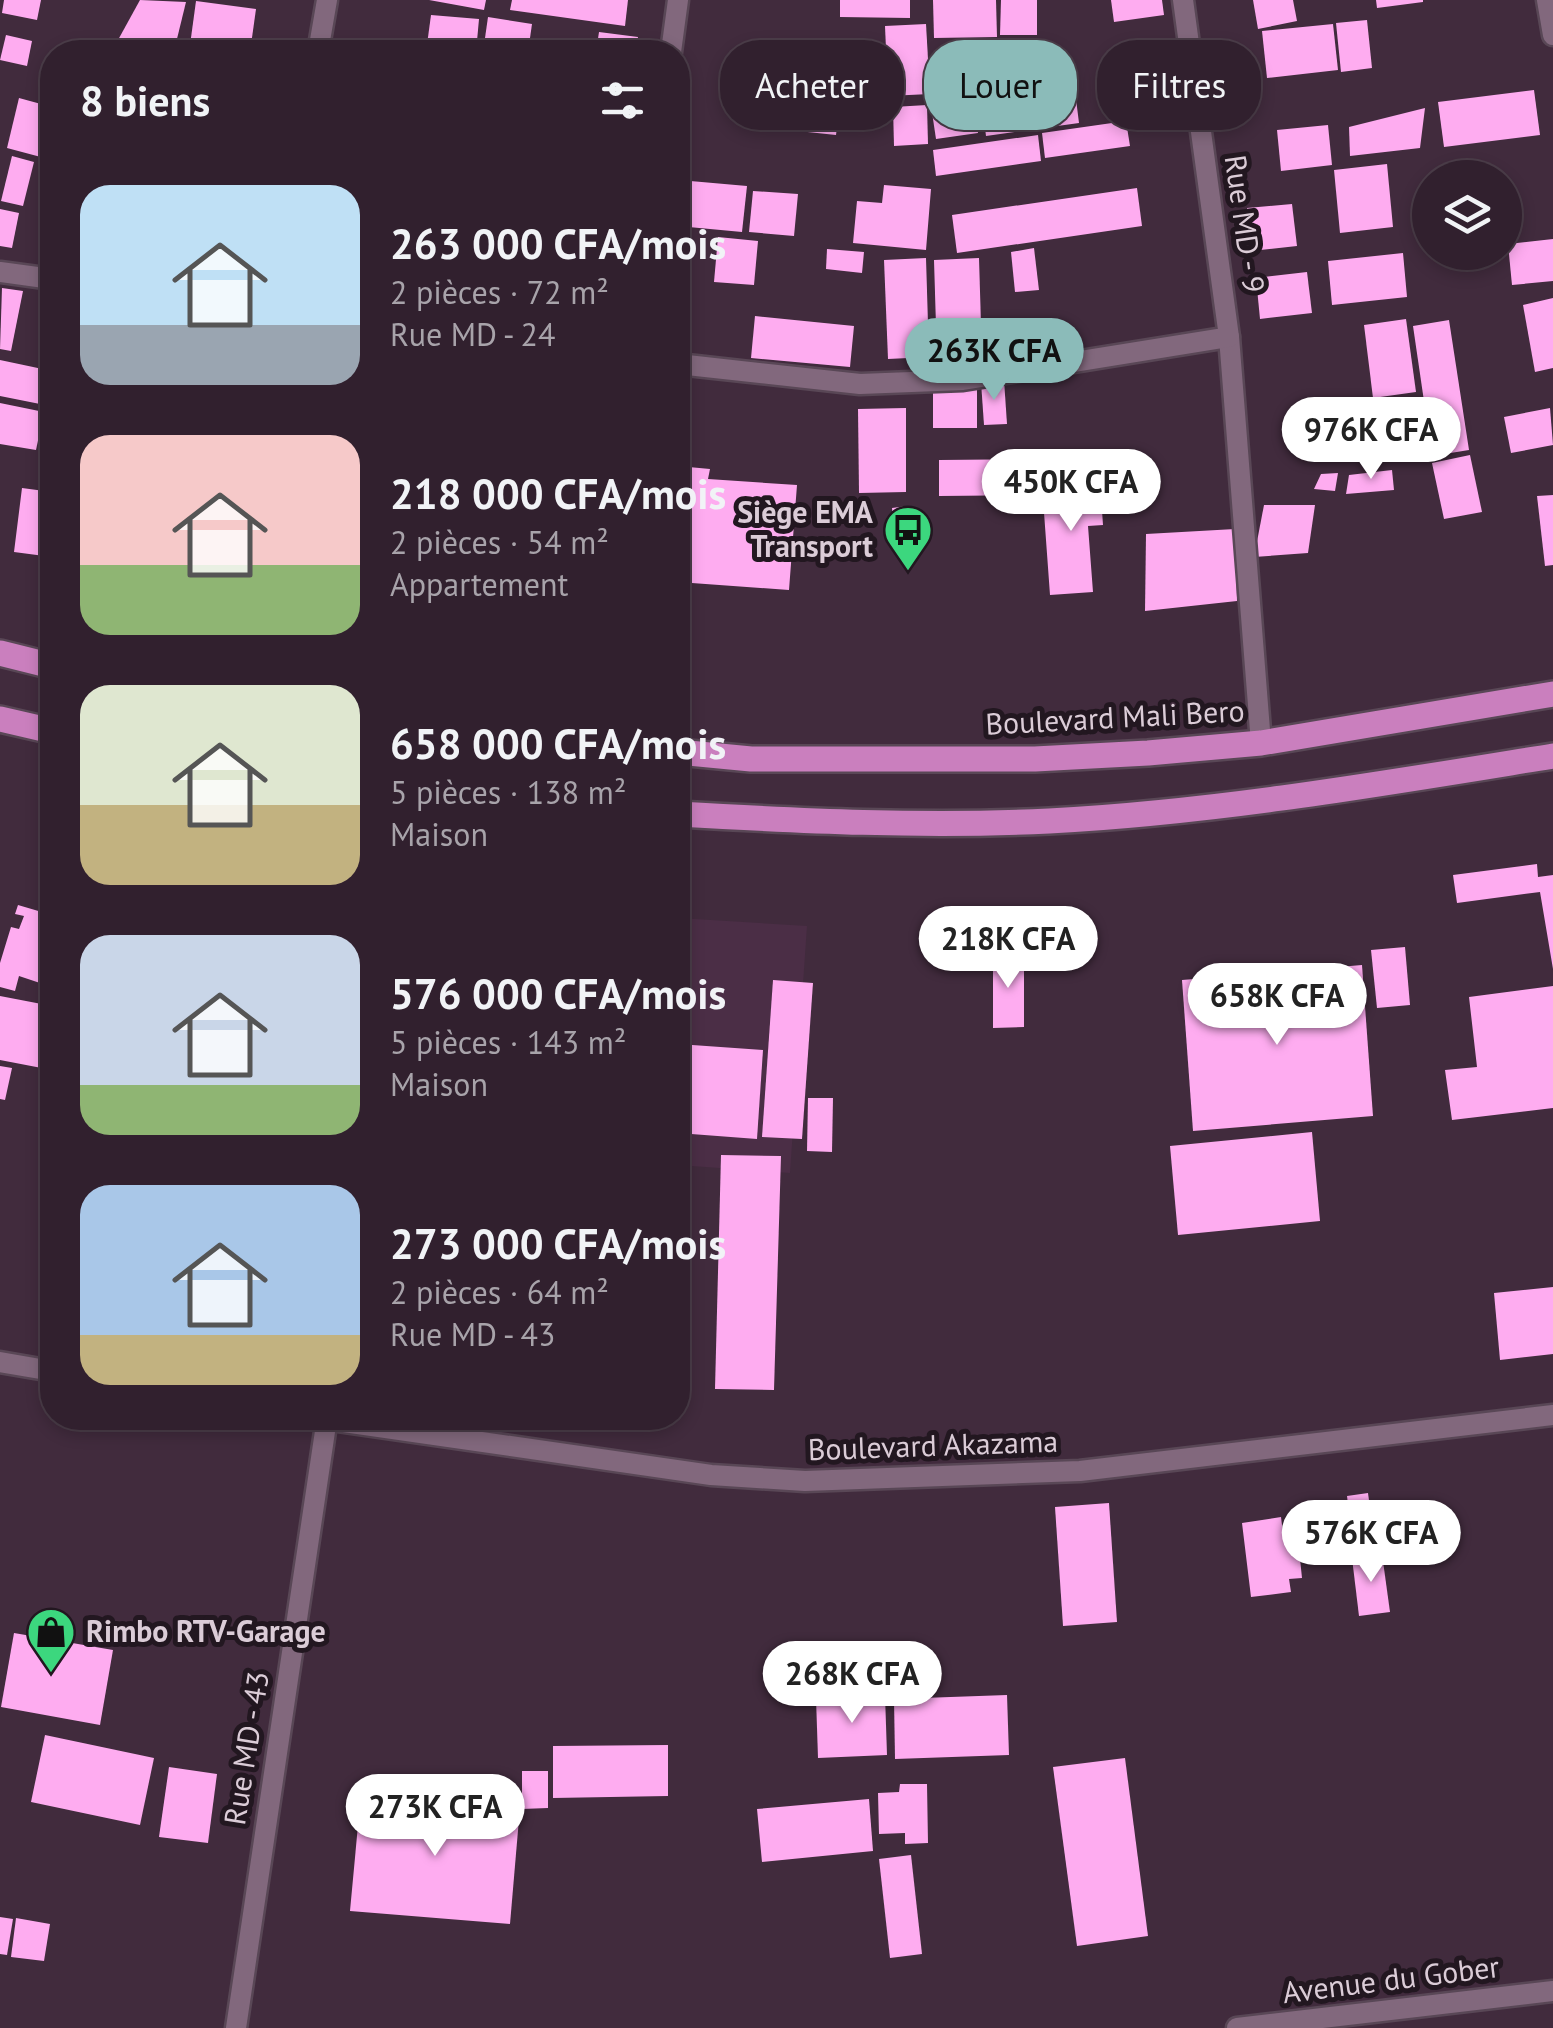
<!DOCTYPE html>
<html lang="fr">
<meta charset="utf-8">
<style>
body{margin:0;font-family:"PT Sans",sans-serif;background:#392836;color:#f1f3f6;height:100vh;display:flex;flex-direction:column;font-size:38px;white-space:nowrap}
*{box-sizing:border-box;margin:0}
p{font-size:32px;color:#a8a3aa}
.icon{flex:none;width:55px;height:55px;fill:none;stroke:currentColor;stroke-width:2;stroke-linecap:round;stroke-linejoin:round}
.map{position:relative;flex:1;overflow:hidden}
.side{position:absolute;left:40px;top:40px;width:650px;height:1390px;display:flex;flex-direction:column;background:#31202e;border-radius:40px;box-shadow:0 5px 15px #0003,0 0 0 2px #4c3e4a}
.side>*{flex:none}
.top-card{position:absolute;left:720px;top:40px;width:682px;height:90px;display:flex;gap:20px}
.fabs{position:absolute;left:1412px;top:160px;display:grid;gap:20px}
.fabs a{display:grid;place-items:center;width:110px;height:110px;border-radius:50%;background:#31202e;box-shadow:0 5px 15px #0003,0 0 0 2px #4c3e4a;font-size:50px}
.price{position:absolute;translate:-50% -85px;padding:0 22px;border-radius:35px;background:#fff;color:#222;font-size:32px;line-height:65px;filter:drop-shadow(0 2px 5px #0008)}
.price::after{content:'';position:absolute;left:50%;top:60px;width:30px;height:22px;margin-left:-15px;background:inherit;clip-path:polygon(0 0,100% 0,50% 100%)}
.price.selected{background:#8bbbb9;color:#111}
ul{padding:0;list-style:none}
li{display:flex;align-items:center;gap:30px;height:250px;padding:0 40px}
li span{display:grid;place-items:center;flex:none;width:280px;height:200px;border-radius:30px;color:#555}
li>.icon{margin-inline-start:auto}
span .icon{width:120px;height:120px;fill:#fffc;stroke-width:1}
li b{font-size:42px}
h2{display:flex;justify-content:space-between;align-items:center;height:120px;padding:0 40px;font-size:42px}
.pill{padding:0 35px;border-radius:40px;background:#31202e;box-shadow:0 5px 15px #0003,0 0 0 2px #4c3e4a;font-size:35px;line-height:90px}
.pill.selected{background:#8bbbb9;color:#111}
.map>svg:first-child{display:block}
</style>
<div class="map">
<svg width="1553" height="2028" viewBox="0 0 1553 2028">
<rect width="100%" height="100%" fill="#412b3d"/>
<polygon fill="#4b2e46" points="678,918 807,926 790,1173 678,1165"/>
<g fill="#feacf0">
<polygon points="4,0 41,0 37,20 2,13"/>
<polygon points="140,0 186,2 175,47 118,40"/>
<polygon points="429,0 486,0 484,10"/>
<polygon points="512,0 628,0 625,26 510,10"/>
<polygon points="840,0 910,0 910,18 840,17"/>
<polygon points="933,0 996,0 997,37 934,38"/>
<polygon points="1001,0 1037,0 1037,35 1000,35"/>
<polygon points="1111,0 1162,0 1164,15 1114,22"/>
<polygon points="1253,0 1293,0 1297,21 1258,29"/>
<polygon points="1376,0 1423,0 1423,2 1377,8"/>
<polygon points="196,1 256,9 250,52 190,45"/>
<polygon points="431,15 479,19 476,52 426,52"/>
<polygon points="488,17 532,24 528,52 483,52"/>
<polygon points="1367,20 1372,68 1341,72 1336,23"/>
<polygon points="926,24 930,94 888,96 885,26"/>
<polygon points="1333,24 1338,70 1267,78 1262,31"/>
<polygon points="599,32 638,37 635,52 596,52"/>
<polygon points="6,35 32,41 27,66 0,60"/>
<polygon points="1155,61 1163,109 1114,117 1106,69"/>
<polygon points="786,74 843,80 836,135 779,129"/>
<polygon points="1073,75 1079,123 986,136 980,89"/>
<polygon points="1534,90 1540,135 1444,147 1438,102"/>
<polygon points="973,92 978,133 936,139 930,99"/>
<polygon points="19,98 52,107 52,160 7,148"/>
<polygon points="927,105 928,144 894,146 893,107"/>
<polygon points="1425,108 1420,148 1350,156 1349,127"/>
<polygon points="1126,121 1130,146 1045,158 1042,133"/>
<polygon points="1328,125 1332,165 1281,171 1277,130"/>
<polygon points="1038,135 1041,161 936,176 933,150"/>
<polygon points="12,156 34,162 23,206 1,201"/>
<polygon points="1387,164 1393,227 1340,233 1334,170"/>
<polygon points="679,180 747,186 742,232 678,226"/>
<polygon points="884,185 931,189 926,250 853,243 857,201 882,203"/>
<polygon points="1137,188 1142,226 957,253 952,215"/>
<polygon points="753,191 798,194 794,236 749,232"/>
<polygon points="1292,204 1297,246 1251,251 1247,208"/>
<polygon points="0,209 19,213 12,248 0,246"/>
<polygon points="718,237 758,241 754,285 714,282"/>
<polygon points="1553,239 1553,281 1512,285 1508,244"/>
<polygon points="1034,248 1039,290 1015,292 1011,252"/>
<polygon points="827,249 864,252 862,273 826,269"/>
<polygon points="1403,253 1407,297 1332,305 1328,261"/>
<polygon points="926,258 929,357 888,359 884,260"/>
<polygon points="979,258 982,358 937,359 934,260"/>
<polygon points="1307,272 1312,313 1260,319 1256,278"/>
<polygon points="2,288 23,291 11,351 0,349"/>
<polygon points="1553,298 1553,368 1535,372 1523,305"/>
<polygon points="755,316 854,326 850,367 751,358"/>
<polygon points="1406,319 1416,392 1373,398 1364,325"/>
<polygon points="1449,320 1469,450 1432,456 1413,326"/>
<polygon points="0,360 52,371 45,405 0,396"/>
<polygon points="1004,380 1007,424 984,425 981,382"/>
<rect x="933" y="385" width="44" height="43"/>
<polygon points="0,403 44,412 36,450 0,444"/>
<polygon points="906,408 906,492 859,493 858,409"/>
<polygon points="1550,408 1553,445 1511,453 1504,417"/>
<polygon points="49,412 52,412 52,468 38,465"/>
<polygon points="1470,455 1482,512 1444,519 1432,463"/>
<polygon points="1034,459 1034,495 939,496 939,460"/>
<polygon points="678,466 710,469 708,479 797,485 789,590 678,582"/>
<polygon points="1392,470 1394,490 1346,494 1349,475"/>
<polygon points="1338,473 1335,491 1314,489 1321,474"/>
<polygon points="1100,481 1103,525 1088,526 1093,592 1050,595 1042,485"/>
<polygon points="22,488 52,492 52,557 14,552"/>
<polygon points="1553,495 1553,565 1545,566 1537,496"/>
<polygon points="1264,505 1315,505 1308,553 1254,557"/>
<polygon points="907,506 906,542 895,539 892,508"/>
<polygon points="1235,529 1237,601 1145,611 1146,534"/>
<polygon points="1537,864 1538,877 1553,875 1553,969 1540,892 1457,903 1453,875"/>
<polygon points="18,905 52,915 52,987 19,976 15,991 0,987 0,963 7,940 11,927 19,929 24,916 15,914"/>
<polygon points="1405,947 1410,1005 1377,1008 1371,950"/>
<polygon points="993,955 1024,955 1024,1027 993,1028"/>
<polygon points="1362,965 1373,1116 1193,1131 1182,980"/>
<polygon points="773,980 813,983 802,1139 762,1137"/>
<polygon points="1553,986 1553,1108 1452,1120 1445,1070 1477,1067 1469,997"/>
<polygon points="0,996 52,1006 52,1070 0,1060"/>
<polygon points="678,1044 763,1050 757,1139 678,1133"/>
<polygon points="0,1066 12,1068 5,1100 0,1099"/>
<polygon points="808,1098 833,1098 832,1152 807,1151"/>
<polygon points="1312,1132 1320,1221 1178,1235 1170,1146"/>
<polygon points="721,1155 781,1156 774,1390 715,1389"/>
<polygon points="1553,1287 1553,1354 1500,1360 1494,1293"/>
<polygon points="1368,1493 1375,1545 1353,1548 1347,1496"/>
<polygon points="1109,1503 1117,1622 1063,1626 1055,1507"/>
<polygon points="1281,1517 1284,1541 1298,1539 1302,1578 1289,1579 1291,1592 1251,1597 1242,1523"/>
<polygon points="1382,1554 1390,1612 1359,1616 1352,1558"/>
<polygon points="14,1633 113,1650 100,1725 1,1707"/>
<polygon points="885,1695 887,1755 818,1758 816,1698"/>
<polygon points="1007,1695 1009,1755 895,1759 894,1699"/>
<polygon points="45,1735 154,1758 140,1825 31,1802"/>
<polygon points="668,1745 668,1796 553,1798 553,1746"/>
<polygon points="1125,1758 1148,1936 1077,1946 1053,1767"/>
<polygon points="169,1767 217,1774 208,1843 159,1837"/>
<polygon points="522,1771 548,1771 548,1808 522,1809"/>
<polygon points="900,1784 927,1784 928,1843 905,1844 905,1833 879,1834 878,1793 899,1792"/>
<polygon points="361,1793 520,1807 510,1924 350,1911"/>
<polygon points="869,1799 873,1851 762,1862 757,1809"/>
<polygon points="911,1855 922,1954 890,1958 879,1859"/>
<polygon points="0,1917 13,1919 7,1955 0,1954"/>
<polygon points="16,1918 50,1924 44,1961 11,1957"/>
</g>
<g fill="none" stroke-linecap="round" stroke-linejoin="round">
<g stroke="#594756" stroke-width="25">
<polyline id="lane" points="1229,337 1261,743"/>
</g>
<g stroke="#594756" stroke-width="25">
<g id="street">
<polyline points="1547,0 1553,35"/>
<polyline points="318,52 327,0"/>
<polyline points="671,52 678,0"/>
<polyline points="0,272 52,279"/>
<polyline points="678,364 860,384 963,380 1229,337 1183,0"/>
<polyline points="0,1362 52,1371"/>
<polyline points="316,1418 711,1475 805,1481 1080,1471 1553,1415"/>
<polyline points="236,2028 327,1418"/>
<polyline points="1237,2028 1553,1991"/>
</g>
</g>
<g stroke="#594756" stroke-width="30">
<g id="primary">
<polyline points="0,653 52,666"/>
<polyline points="0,719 52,731"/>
<polyline points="678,752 751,759 1035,759 1148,753 1261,743 1553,694"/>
<path d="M678 814C802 821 924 827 1049 821 1218 812 1386 783 1553 756"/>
</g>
</g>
<use href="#lane" stroke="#82687d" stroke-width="20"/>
<use href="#street" stroke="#82687d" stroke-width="20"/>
<use href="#primary" stroke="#ca7fbe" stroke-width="25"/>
</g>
<defs>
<g id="bus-pin" transform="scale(2.5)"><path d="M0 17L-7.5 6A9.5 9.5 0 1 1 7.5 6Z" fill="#3cd77e" stroke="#221720"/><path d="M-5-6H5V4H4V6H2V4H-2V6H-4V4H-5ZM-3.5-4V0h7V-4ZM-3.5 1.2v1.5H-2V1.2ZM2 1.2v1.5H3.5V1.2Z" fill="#111"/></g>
<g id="shop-pin" transform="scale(2.5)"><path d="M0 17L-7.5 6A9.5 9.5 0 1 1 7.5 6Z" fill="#3cd77e" stroke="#221720"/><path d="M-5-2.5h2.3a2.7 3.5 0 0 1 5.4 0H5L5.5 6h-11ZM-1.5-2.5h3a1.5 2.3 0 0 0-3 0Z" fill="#111"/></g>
</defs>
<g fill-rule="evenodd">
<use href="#bus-pin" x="908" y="530"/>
<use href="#shop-pin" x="51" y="1632"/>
</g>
<g text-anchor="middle" stroke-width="10" stroke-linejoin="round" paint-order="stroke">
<g font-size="30" fill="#dbccd7" stroke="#221720">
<text transform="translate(1244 224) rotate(82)" y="10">Rue MD - 9</text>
<text transform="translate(1115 718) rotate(-3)" y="10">Boulevard Mali Bero</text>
<text transform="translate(933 1446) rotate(-2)" y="10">Boulevard Akazama</text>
<text transform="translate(247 1748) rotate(-81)" y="10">Rue MD - 43</text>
<text transform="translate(1391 1980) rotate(-7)" y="10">Avenue du Gober</text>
</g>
<g font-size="30" font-weight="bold" fill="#dbccd7" stroke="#221720" text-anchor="end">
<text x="873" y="523">Siège EMA<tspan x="873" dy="34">Transport</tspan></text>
<text x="86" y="1642" text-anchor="start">Rimbo RTV-Garage</text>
</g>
</g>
</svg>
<div class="fabs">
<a><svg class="icon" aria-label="layers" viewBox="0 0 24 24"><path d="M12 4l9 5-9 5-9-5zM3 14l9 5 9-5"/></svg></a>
</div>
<b class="price selected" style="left:994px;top:403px">263K CFA</b>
<b class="price" style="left:1371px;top:482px">976K CFA</b>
<b class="price" style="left:1071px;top:534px">450K CFA</b>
<b class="price" style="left:1008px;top:991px">218K CFA</b>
<b class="price" style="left:1277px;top:1048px">658K CFA</b>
<b class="price" style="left:1371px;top:1585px">576K CFA</b>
<b class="price" style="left:852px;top:1726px">268K CFA</b>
<b class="price" style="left:435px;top:1859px">273K CFA</b>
<div class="top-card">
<a class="pill">Acheter</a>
<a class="pill selected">Louer</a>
<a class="pill">Filtres</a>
</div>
<section class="side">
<h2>8 biens<svg class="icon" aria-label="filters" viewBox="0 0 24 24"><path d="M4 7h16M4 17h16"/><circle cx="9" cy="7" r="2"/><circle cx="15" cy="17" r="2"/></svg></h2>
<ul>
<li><span style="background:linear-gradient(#bfe0f5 70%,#9aa5b1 0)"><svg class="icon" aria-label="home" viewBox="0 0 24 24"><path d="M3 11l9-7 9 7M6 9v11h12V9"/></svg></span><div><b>263 000 CFA/mois</b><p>2 pièces · 72 m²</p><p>Rue MD - 24</p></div></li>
<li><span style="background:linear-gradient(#f6c9c9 65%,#8fb573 0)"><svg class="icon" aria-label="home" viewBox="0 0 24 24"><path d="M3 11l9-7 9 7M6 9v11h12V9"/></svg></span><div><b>218 000 CFA/mois</b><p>2 pièces · 54 m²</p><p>Appartement</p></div></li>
<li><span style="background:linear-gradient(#dfe7d0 60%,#c2b280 0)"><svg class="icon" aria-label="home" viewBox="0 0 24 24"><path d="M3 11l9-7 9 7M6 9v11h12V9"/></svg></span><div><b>658 000 CFA/mois</b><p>5 pièces · 138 m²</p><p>Maison</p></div></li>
<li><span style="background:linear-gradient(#c9d6e8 75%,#8fb573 0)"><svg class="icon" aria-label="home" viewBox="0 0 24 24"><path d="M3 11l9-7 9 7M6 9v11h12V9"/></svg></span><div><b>576 000 CFA/mois</b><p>5 pièces · 143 m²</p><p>Maison</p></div></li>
<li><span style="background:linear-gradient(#a9c7e8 75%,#c2b280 0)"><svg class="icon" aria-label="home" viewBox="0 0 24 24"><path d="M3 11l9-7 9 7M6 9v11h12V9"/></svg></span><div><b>273 000 CFA/mois</b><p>2 pièces · 64 m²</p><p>Rue MD - 43</p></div></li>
</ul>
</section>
</div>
